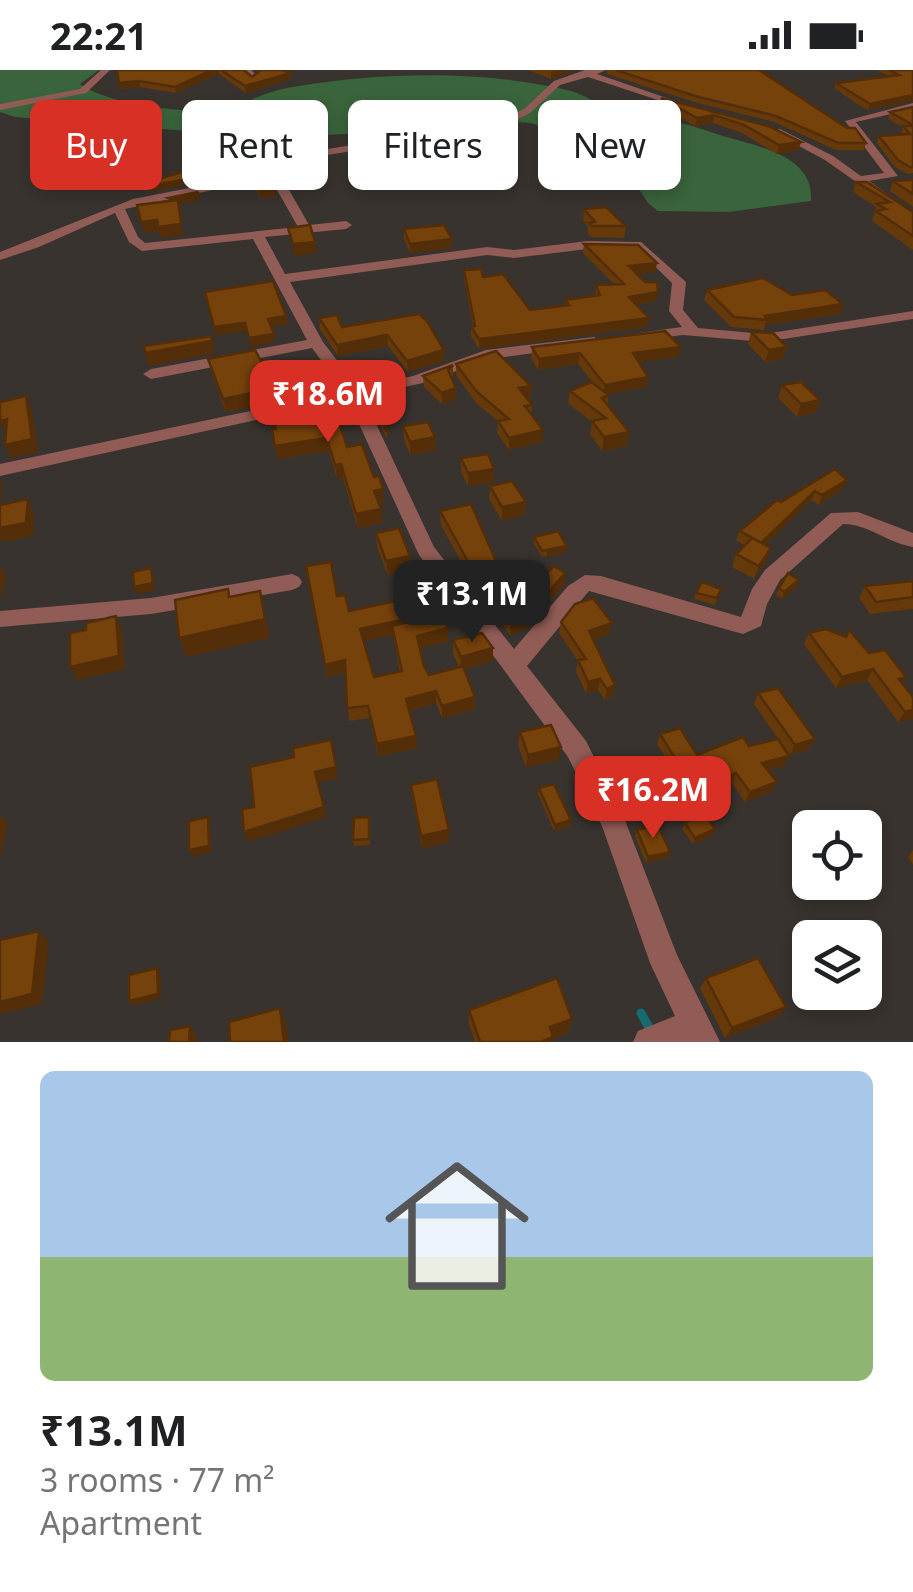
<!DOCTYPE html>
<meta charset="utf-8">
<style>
body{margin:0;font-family:"Noto Sans",sans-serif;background:#f6f6f6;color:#202124;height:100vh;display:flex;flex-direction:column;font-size:38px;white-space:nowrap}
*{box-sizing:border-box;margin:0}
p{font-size:32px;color:#757577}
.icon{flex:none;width:55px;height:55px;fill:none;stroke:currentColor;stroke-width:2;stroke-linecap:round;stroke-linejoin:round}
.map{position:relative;height:972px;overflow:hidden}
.drawer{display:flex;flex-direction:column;background:#fff;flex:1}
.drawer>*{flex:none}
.banner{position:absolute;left:30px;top:30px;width:855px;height:90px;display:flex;gap:20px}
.buttons{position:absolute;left:792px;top:740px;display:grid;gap:20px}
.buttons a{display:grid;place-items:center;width:90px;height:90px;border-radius:15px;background:#fff;box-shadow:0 5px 15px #0003;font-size:50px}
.price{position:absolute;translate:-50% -85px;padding:0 22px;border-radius:20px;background:#d93025;color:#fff;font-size:32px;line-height:65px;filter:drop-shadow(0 2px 5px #0008)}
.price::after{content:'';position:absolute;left:50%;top:60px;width:30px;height:22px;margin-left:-15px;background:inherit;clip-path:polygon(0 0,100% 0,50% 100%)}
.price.active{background:#222;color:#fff}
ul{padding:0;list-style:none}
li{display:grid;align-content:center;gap:20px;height:530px;padding:0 40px}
li span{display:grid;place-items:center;height:310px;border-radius:15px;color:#555}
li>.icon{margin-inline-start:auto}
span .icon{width:180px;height:180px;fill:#fffc;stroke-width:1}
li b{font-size:42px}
.pill{padding:0 35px;border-radius:15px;background:#fff;box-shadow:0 5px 15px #0003;font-size:35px;line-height:90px}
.pill.active{background:#d93025;color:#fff}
.status{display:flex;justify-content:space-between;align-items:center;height:70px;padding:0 50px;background:#fff;direction:ltr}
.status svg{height:28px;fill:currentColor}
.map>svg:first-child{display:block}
</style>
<div class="status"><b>22:21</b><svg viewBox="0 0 49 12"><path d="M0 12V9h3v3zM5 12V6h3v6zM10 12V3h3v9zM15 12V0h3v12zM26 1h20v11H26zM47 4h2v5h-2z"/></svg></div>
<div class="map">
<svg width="913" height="972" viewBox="0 0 913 972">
<rect width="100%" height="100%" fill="#38332e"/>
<path fill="#3a643b" d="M0 0H99L80 14C110 36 207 49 242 34 260 25 278 19 299 16 385 2 486 0 571 21 587 25 602 38 619 43 636 48 654 48 672 51 689 54 706 61 723 66 757 76 815 86 811 131L729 142 658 141 648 133 634 111 583 67 530 53 481 49 348 64 261 67 15 47 0 42Z"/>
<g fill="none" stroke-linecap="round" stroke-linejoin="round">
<polyline stroke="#146b70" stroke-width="9" points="641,943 652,963"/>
<g fill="#915c56" fill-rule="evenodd">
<polygon points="101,0 110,0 86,23 0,40 0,34 80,19"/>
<polygon points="241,0 251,0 259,7 252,9"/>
<path d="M585 0H606L597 4 690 36 682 38 588 7 560 15 530 43 505 56 242 99 240 114 125 139 138 167 145 173 298 157 272 111 278 108 284 111 309 155 346 151 352 155 346 159 265 167 285 204 487 177 514 180 587 171 641 172 686 212 683 240 698 258 764 264 913 241V249L764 272 683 265 643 270 636 266 638 263 682 257 669 241 672 213 638 180 587 179 514 188 487 185 290 212 323 272 358 318 413 306 486 280 594 267 601 271 594 275 489 289 423 313 363 326 434 477 514 579 568 516 585 505 601 506 741 547 752 519 765 500 831 443 858 442 913 463V477C888 473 868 454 843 454L780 510 767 534 761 556 743 564 589 521 527 596 586 671 623 745 677 885 720 972H633L638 961 675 946 650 893 602 756 568 687 419 485 348 330 0 406V394L344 321 312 278 151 309 143 304 151 299 307 270 253 169 142 181 129 172 115 143 39 177 0 190V182L133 129 230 110V99L235 94 499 51 524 39 554 11Z"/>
<polygon points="913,33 913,39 856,52 898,106 869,111 913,142 913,152 825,90 771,61 780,59 833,86 861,106 884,103 845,51"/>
<polygon points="292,504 299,507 302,512 299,517 292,520 151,544 0,557 0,541 151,528"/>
</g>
</g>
<g fill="#65390a" fill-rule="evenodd">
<polygon points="117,0 244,0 252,7 259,2 256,0 281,0 291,3 291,9 246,23 219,4 176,23 140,17 121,19"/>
<polygon points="528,0 574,0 551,9"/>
<polygon points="607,0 759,0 866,73 864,80 836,80 774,52 694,32 607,4"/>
<polygon points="876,0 913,0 913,31 868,40 857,34 834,18 836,13 889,6"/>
<polygon points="661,28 801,72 798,80 777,84 742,63 713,53 695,56 660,36"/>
<polygon points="913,37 913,103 908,104 895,97 877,73 879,66 902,64 901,62 903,57 888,49 890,42"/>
<polygon points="53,56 103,73 137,83 140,93 94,102 56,65"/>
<polygon points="288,88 296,117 276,105 270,109 276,126 260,128 251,105 245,106 244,98"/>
<polygon points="913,110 913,137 890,121 893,111"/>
<polygon points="856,112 913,142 913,180 872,151 876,137 853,122"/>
<polygon points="584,139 626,156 624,168 591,167 588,164 588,157 583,150"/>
<polygon points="404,159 452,169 452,178 410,183 404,168"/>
<polygon points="584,174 655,202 637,204 656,231 636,235 649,248 647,257 479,279 471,266 471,257 473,256 464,209 464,200 483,207 530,240 565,236 565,230 595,226 596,215 614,214 583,183"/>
<polygon points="707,220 792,225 840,244 765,255 764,260 731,257 704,230"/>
<polygon points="419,244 444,280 444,291 408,302 388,276 338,286 320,259 319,248 342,257"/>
<polygon points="751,262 783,289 765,292 748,274"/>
<polygon points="532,277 678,287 639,292 646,317 608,324 608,335 627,376 602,381 590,364 592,352 568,333 570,321 594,314 578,294 538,300 531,288"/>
<polygon points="208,289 276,318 278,331 226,342 211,301"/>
<polygon points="456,294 531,316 530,328 527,328 532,335 531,345 542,372 509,380 497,363 498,351 476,333 456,305"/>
<polygon points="453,295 453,306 451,307 456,329 442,334 424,317 423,306"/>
<polygon points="782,315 820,330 815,343 797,347 778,328"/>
<polygon points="368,322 387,362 387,369 368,329"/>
<polygon points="270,337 347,377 384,433 379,434 382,453 358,458 343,408 337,409 329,381 278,389 275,359"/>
<polygon points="403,356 435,367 436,380 410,385 404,369"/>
<polygon points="461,388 494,399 494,412 468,416 461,402"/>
<polygon points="835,399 843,419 819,435 811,430 765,475 771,478 766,491 754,509 732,497 736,484 744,475 736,470 740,461 781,432"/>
<polygon points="490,416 526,432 524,445 502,451 489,429"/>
<polygon points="440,441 495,504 471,510 441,455"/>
<polygon points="376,463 410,486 411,499 388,505 377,477"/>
<polygon points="534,467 566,482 542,487 534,474"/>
<path d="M306 496 337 526 349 541 402 550V553L448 571 420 578 424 596 429 605 459 597 453 584V570L493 578V591L464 599 475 639 442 648 436 633 409 641 417 678 378 686 370 648 349 651 346 602 327 607ZM393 565 400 602 374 607 364 571Z"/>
<polygon points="565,503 564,515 527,558 510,565 488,535 488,522 519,530"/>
<polygon points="913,511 913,539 870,544 859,528 865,516"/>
<polygon points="797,517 782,529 776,525 779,518"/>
<polygon points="721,519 715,535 694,529 696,523"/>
<polygon points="561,552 609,564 593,570 615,615 613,626 605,630 598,620 586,623 576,602 578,591 559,563"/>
<polygon points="809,563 869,583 903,613 913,627 913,649 898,652 867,610 836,618 804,574"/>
<polygon points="758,623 815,669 809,679 790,685 779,670 784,696 768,700 777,712 772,721 745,732 732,713 684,729 674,713 677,706 657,674 660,664 697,685 778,669 754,634"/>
<polygon points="520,662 559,690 526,697 518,675"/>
<polygon points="411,715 449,760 449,772 422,778 412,727"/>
<polygon points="539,718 571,750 570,756 554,761 538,724"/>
<polygon points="370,753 370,775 354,776 353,770"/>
<polygon points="685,753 712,765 693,774 682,759"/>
<polygon points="637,760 670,782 668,788 646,793 635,766"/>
<polygon points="913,780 913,795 908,787"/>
<polygon points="706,908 786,937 778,947 725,968 700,918"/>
<polygon points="469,940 572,949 568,963 553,969 552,972 475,972 469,954"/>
</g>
<g fill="#532e08">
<polygon points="212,0 218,0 219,4 176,23 175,17"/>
<polygon points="558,0 574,0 551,9 551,2"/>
<polygon points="291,3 291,9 246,23 245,16"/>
<polygon points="139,11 140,17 121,19 119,13"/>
<polygon points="913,25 913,31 868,40 870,34"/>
<polygon points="714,45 713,53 695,56 697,48"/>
<polygon points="801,72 798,80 777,84 779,75"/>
<polygon points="284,76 285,82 234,90 226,102 217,103 216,97 233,84"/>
<polygon points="137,83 140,93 94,102 92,92"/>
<polygon points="275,97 276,105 268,110 267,102"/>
<polygon points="244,98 249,98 251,105 245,106"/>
<polygon points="187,109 189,114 151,122 150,116"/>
<polygon points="275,119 276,126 260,128 259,120"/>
<polygon points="199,124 200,130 179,134 183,165 160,168 159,161 144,163 141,152 173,135 171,129"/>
<polygon points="452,169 452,178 410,183 410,174"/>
<polygon points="315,172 317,183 294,186 293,174"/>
<polygon points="657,193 655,202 627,206 629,196"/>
<polygon points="658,222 656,231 627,236 629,227"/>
<polygon points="843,234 840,244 765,255 767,250 765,246"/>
<polygon points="286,246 288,254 270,257 268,249"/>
<polygon points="649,248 647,257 479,279 479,269"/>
<polygon points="245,253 246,261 215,265 214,257"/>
<polygon points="274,264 275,272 251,277 249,268"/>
<polygon points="387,265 388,276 338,286 337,275"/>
<polygon points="212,271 215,283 148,296 145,283"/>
<polygon points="681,277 678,287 632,293 633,283"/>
<polygon points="787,277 783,289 765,292 769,280"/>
<polygon points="444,280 444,291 408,302 407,291"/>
<polygon points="580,283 578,294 538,300 539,289"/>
<polygon points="648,307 646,317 603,325 605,315"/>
<polygon points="531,316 530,328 518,330 519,318"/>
<polygon points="276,318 278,331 226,342 223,329"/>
<polygon points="456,318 456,329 442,334 442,323"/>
<polygon points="26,326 32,339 38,382 11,388 5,375"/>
<polygon points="820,330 815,343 797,347 801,334"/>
<polygon points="7,349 5,364 0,351"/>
<polygon points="543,360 542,372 509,380 509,368"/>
<polygon points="629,362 627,376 602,381 604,367"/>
<polygon points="435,367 436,380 410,385 410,372"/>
<polygon points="327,368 329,381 278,389 275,376"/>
<polygon points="341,394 343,408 337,409 335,395"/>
<polygon points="494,399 494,412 468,416 468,403"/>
<polygon points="0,409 2,413 1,430 0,430"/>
<polygon points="847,410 843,419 819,435 822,425"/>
<polygon points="383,419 384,433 375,434 374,421"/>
<polygon points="815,421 811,430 757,483 760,473"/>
<polygon points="28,429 34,443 33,466 2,472 0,468 0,458"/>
<polygon points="526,432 524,445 502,451 502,437"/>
<polygon points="381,439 382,453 358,458 356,444"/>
<polygon points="567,476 566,482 547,487 547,481"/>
<polygon points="771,478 766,491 754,509 759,496"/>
<polygon points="410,486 411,499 388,505 386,491"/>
<polygon points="496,491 495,504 471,510 471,497"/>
<polygon points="0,496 6,506 2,525 0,525"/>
<polygon points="151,498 155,520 137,524 134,517"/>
<polygon points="565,503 564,515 527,558 510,565 511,552"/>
<polygon points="799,510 797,517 782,529 784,522"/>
<polygon points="260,521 270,568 186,587 179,568"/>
<polygon points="116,546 122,559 125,599 77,610 70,597"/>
<polygon points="402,550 403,563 392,556 393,565 362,572 360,559"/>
<polygon points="612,553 609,564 587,572 589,561"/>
<polygon points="448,558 448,571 418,579 417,566"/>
<polygon points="493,578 493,591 461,600 461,587"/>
<polygon points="345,590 347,602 327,607 325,595"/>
<polygon points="873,599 867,610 836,618 842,607"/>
<polygon points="600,609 598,620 586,623 588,612"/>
<polygon points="615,615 613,626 605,630 607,619"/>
<polygon points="436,621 436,633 407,641 406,629"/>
<polygon points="475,627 475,639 442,648 442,636"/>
<polygon points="913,640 913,649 898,652 905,642"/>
<polygon points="416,666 417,678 378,686 377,674"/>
<polygon points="815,669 809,679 790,685 795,675"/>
<polygon points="331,670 338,708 318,713 315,702"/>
<polygon points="561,677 559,690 526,697 528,685"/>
<polygon points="789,686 784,696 758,702 762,693"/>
<polygon points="736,703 732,713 684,729 688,719"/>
<polygon points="777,712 772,721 745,732 750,722"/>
<polygon points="324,737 327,747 248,772 244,762"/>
<polygon points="0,744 8,754 0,788"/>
<polygon points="208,747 210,753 212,782 192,786 189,780"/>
<polygon points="571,750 570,756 554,761 555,755"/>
<polygon points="715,759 712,765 693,774 695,768"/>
<polygon points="449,760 449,772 422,778 421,766"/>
<polygon points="670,782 668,788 646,793 648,787"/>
<polygon points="39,861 49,872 42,934 0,944 0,932"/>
<polygon points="157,898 161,903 161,928 133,936 129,931"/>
<polygon points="786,937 778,947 725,968 732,958"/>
<polygon points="280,938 286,952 289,972 284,972"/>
<polygon points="572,949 568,963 553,969 552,972 541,972 550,957"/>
<polygon points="190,956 196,965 196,972 189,972"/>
</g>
<g fill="#76420c" stroke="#532e08" stroke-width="2.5">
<polygon points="117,0 212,0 175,17 139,11 119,13"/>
<polygon points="221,0 244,0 252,7 261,0 281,0 291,3 245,16"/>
<polygon points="616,0 759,0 847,58 855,58 866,73 838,73 776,46 695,26"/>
<polygon points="889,0 913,0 913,25 870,34 836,13 899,5"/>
<polygon points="661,28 768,56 801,72 779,75 744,55 714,45 697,48"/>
<polygon points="913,37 913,55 890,42"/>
<polygon points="73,52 103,73 122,69 137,83 92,92 53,56"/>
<polygon points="903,56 913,56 913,97 910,97 898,90 879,66 910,64"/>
<polygon points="282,70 284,76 233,84 225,96 216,97 211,80"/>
<polygon points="288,88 295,109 275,97 267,102 275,119 259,120 249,98 244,98 244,95"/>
<polygon points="182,102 187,109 150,116 145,113"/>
<polygon points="913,110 913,124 893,111"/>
<polygon points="856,112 867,112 913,142 913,166 876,141 886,139 877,134 890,132"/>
<polygon points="197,122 199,124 171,129 168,128"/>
<polygon points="178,130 181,154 158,157 157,150 141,152 137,135"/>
<polygon points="606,137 626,156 592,156 589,153 595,152 584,139"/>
<polygon points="310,155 315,172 293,174 288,158"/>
<polygon points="444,155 452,169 410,174 404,159"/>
<polygon points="584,174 638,175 657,193 629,196 645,212 657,212 658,222 629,227 649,248 479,269 471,257 475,256 464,200 481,199 483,207 503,204 530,240 569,235 565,230 600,225 596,215 624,214"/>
<polygon points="763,208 792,225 825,220 843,234 765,246 767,250 734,247 707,220"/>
<polygon points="273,211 286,246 268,249 274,264 249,268 245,253 214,257 205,222"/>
<polygon points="419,244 427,251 444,280 407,291 387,265 337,275 319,248 337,245 342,257"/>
<polygon points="665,261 681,277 633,283 648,307 605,315 580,283 539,289 532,277"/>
<polygon points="751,262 773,263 787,277 769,280"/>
<polygon points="211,266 212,271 145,283 144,276"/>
<polygon points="255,280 276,318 223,329 208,289"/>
<polygon points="496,281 531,316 519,318 532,335 525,336 543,360 509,368 498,351 509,349 476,321 456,294"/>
<polygon points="453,295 448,300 456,318 442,323 423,306"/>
<polygon points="591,312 609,325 602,328 629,362 604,367 592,351 606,348 570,321"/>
<polygon points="801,312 820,330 801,334 782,315"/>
<polygon points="378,321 387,362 368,322"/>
<polygon points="330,324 347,377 362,374 374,407 379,406 383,419 374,421 381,439 356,444 341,394 335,395 327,368 275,376 272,359 276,359 270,337"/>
<polygon points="26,326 32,369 5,375 7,349 0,351 0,332"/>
<polygon points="428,352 435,367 410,372 403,356"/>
<polygon points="488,384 494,399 468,403 461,388"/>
<polygon points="835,399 847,410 822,425 815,421 761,473 740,461 777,430 781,432"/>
<polygon points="512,411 526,432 502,437 490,416"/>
<polygon points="28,429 26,453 0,458 0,435"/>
<polygon points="471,434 496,491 471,497 440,441"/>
<polygon points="399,458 410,486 386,491 376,463"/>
<polygon points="558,461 567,476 542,481 534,467"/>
<polygon points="752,468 771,478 759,496 736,484"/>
<polygon points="331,492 337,526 345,525 349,541 396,531 402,550 360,559 374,607 402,601 392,556 442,543 448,558 417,566 424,596 429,605 463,596 475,627 442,636 436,621 406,629 416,666 377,674 368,636 347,638 345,590 325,595 306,496"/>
<polygon points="554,496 565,503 528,545 511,552 488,522 507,515 519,530"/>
<polygon points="151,498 153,513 134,517 133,502"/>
<polygon points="788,503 799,510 784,522 779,518"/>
<polygon points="913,511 913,527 876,532 865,516"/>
<polygon points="702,512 721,519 717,528 696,523"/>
<polygon points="228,519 229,527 260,521 265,549 179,568 175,530"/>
<polygon points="593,528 612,553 589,561 615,615 607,619 600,609 588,612 578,590 586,589 561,552 575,534"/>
<polygon points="116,546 119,586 70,597 70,563 86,560 86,553"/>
<polygon points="826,559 846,567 849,560 869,583 885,580 906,607 899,609 913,627 913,640 905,642 873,599 842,607 809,563"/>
<polygon points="482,563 493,578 461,587 453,570"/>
<polygon points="778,618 815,669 795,675 758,623"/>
<polygon points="551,655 561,677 528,685 520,662"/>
<polygon points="680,658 697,685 743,667 749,676 778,669 789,686 762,693 777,712 750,722 736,703 688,719 678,703 683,701 660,664"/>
<polygon points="331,670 336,697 315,702 324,737 244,762 242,739 254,737 250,697 294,687 293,678"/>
<polygon points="437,709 449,760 421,766 411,715"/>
<polygon points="554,714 571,750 555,755 539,718"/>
<polygon points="704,744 715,759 695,768 685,753"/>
<polygon points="208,747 209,776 189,780 189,751"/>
<polygon points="369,747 369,769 353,770 354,748"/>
<polygon points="658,755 670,782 648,787 637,760"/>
<polygon points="39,861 32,924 0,932 0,870"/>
<polygon points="758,888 786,937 732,958 706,908"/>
<polygon points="157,898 158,924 129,931 129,905"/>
<polygon points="557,908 572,949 550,957 553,967 541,972 480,972 469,940"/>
<polygon points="280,938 284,972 230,972 229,952"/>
<polygon points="190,956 189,972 169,972 170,960"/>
</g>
</svg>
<div class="buttons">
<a><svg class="icon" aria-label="locate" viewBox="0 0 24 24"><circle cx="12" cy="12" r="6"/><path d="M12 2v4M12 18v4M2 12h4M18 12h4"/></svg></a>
<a><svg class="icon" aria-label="layers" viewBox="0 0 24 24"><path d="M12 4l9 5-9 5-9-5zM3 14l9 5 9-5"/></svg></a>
</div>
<b class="price" style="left:328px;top:375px">₹18.6M</b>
<b class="price active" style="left:472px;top:575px">₹13.1M</b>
<b class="price" style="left:653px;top:771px">₹16.2M</b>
<div class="banner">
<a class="pill active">Buy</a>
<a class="pill">Rent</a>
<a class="pill">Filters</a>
<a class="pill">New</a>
</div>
</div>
<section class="drawer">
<ul>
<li><span style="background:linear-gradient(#a9c7e8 60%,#8fb573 0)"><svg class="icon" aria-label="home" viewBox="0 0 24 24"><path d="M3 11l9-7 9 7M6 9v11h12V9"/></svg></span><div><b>₹13.1M</b><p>3 rooms · 77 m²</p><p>Apartment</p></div></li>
</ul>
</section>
